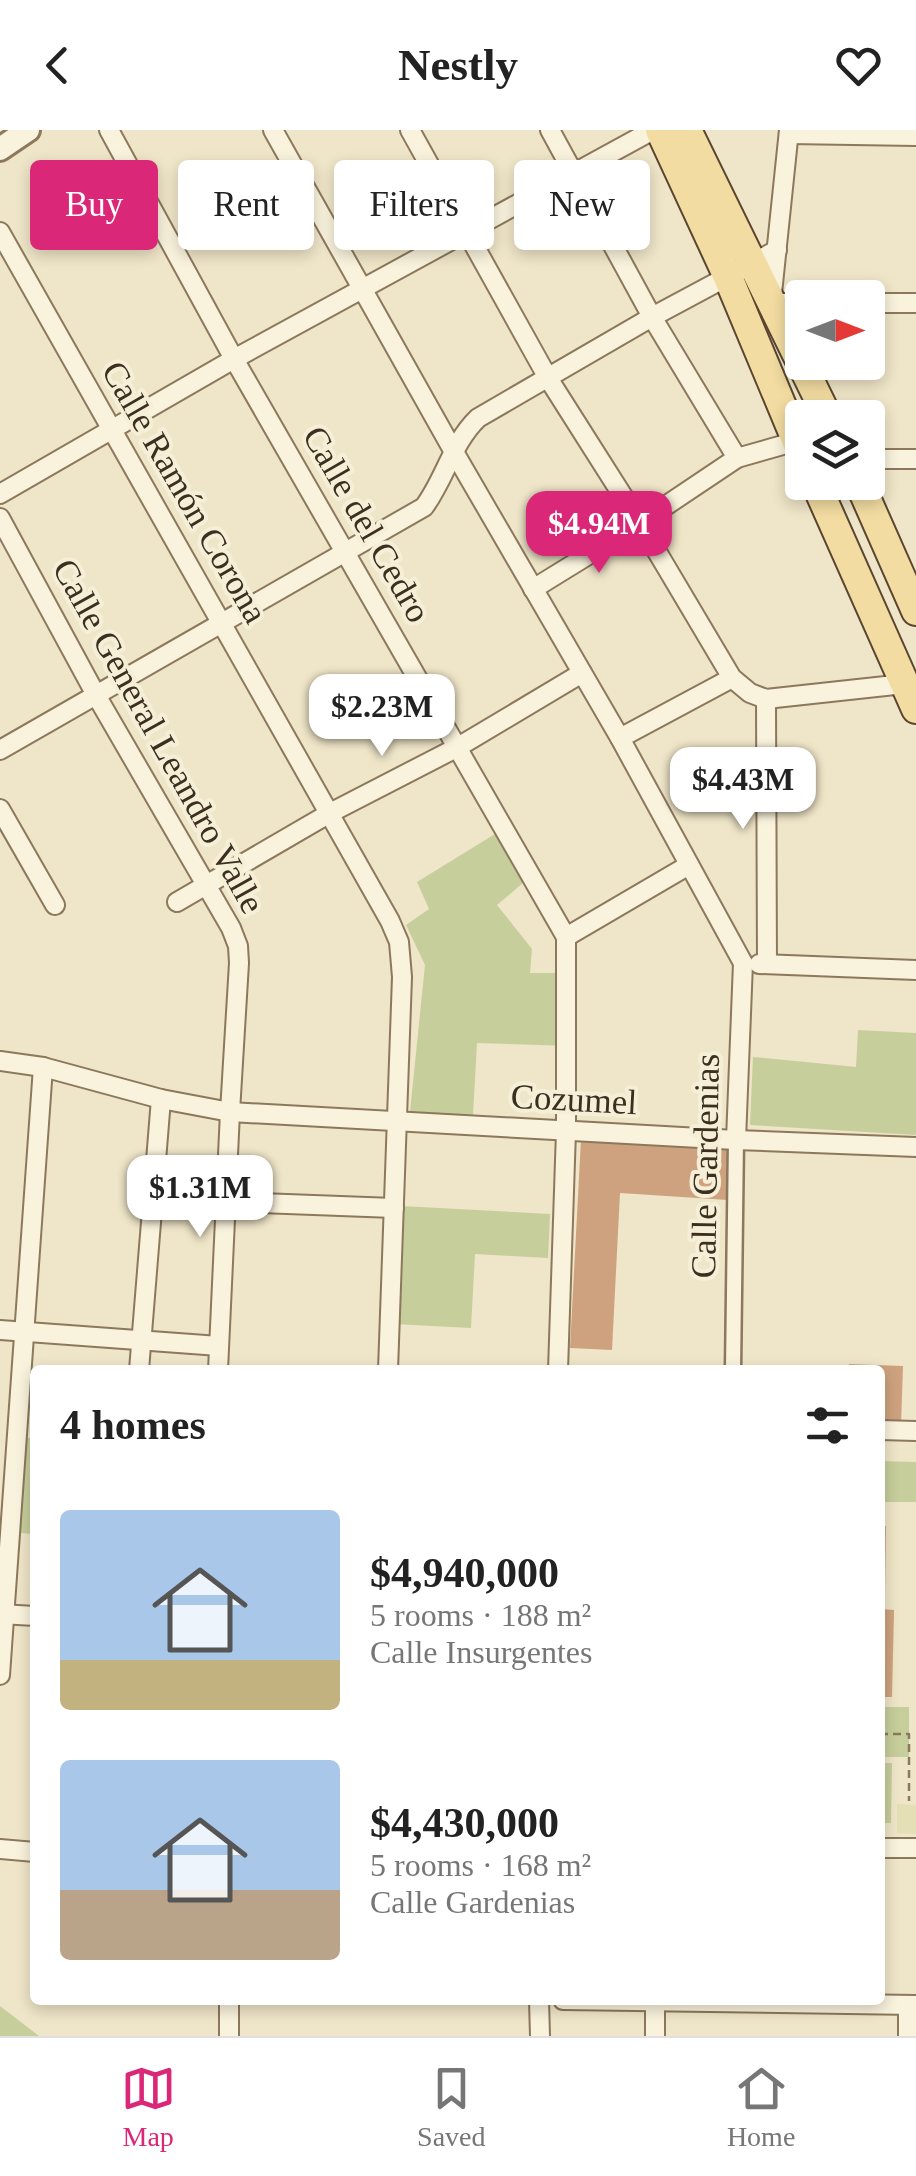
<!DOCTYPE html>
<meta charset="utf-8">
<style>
body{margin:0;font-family:Georgia,serif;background:#f2f2f2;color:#222;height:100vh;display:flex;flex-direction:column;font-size:38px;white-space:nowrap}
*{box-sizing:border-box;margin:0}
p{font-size:32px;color:#767676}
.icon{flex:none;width:55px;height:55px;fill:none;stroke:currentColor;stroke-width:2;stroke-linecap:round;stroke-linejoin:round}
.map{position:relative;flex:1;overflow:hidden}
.panel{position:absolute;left:30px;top:1235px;width:855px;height:640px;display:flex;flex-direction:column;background:#fff;border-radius:10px;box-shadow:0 5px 15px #0003}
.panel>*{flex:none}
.banner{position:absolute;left:30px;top:30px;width:858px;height:90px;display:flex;gap:20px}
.needle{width:65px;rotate:90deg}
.controls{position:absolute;left:785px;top:150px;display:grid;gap:20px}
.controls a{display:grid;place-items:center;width:100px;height:100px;border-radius:10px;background:#fff;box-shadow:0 5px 15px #0003;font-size:50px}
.price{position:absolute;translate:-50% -85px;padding:0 22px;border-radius:20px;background:#fff;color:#222;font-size:32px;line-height:65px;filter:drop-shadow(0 2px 5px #0008)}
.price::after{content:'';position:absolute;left:50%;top:60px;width:30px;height:22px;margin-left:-15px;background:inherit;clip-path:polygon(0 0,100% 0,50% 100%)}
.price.active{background:#db2777;color:#fff}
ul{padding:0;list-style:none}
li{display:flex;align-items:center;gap:30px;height:250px;padding:0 30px}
li span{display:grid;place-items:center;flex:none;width:280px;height:200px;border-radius:10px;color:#555}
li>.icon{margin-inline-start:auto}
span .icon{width:120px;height:120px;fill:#fffc;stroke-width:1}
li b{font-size:42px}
h2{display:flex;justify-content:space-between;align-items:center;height:120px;padding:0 30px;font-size:42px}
.tag{padding:0 35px;border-radius:10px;background:#fff;box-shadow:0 5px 15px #0003;font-size:35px;line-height:90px}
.tag.active{background:#db2777;color:#fff}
header{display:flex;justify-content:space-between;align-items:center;height:130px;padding:0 30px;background:#fff;font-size:45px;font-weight:700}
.dock{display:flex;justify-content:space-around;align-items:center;height:140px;border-top:2px solid #e0e0e0;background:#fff;font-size:28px;color:#767676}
.dock a{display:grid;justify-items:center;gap:5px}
.dock .active{color:#db2777}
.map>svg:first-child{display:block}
</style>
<header><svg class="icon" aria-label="back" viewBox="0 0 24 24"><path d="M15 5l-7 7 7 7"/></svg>Nestly<svg class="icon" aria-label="heart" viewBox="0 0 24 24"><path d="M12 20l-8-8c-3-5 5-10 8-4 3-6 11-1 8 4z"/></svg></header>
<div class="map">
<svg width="916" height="1906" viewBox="0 0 916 1906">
<rect width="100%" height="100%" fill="#efe5c8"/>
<polygon fill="#e5dfb5" points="897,1674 916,1675 916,1704 897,1703"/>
<g fill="#c6ce9b">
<polygon points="495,704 524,752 497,775 532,819 530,843 570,843 571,916 477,913 473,985 410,982 425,835 406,795 429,779 417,752"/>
<polygon points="858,900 916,903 916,1005 750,995 753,927 856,937"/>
<polygon points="401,1076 550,1084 548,1128 475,1124 471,1198 394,1194"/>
<polygon points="26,1308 35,1308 35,1404 20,1403"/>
<polygon points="880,1331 916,1332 916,1372 880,1372"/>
<rect x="880" y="1577" width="29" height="50"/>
<polygon points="880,1633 892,1633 891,1693 880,1693"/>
<polygon points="0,1876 39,1906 0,1906"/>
</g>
<g fill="#cea27e">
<polygon points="581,1009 731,1017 728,1070 620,1063 612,1220 570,1218"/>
<polygon points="849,1234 903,1236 901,1296 880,1295 880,1240 849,1240"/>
<polygon points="880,1396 886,1396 885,1463 880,1463"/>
<polygon points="880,1479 894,1480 892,1567 880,1567"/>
</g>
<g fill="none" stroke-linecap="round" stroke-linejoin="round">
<g stroke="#8c785c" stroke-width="19">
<polyline id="pedestrian" points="733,1240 736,1010"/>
</g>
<g stroke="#8c785c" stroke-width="22">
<g id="minor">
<polyline points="109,0 234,229 566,807 566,1001 558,1240"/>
<polyline points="273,0 454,322 620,608 743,833"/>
<polyline points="410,0 548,248 640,393 732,548 750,563 766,569 904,554"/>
<polyline points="550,0 652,187 737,328"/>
<polyline points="789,0 771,173 802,173"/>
<polyline points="789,4 916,6"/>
<polyline points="0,102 390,791 399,812 402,847 388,1240"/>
<polyline points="868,173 916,173"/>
<polyline points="868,329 916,329"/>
<polyline points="0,364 234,229 653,0"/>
<polyline points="0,388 96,565 231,798 238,816 239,833 230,982 218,1240"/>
<polyline points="533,459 640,393 737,328 797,311"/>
<polyline points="766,569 767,834"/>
<polyline points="620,608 732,548"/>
<path d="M0 620 424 377C445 349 452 313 478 288L652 187 777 120"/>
<polyline points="0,679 55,775"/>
<polyline points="177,772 330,683 458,617 582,543"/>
<polyline points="566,807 689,735"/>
<polyline points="759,834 916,840"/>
<polyline points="0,931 43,937 161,969 230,982 736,1010 916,1017"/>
<polyline points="736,1010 743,833"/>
<polyline points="260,1073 394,1078"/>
<polyline points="0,1200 219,1216"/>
<polyline points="139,1240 161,969"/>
<polyline points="880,1300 916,1301"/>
<polyline points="0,1484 35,1486"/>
<polyline points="0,1545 43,937"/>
<polyline points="880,1718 916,1718"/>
<polyline points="0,1719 35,1722"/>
<polyline points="229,1870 229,1906"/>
<polyline points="539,1870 540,1906"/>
<polyline points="563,1870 916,1875"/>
<polyline points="908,1875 908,1906"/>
<polyline points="655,1906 655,1872"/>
</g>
</g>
<g stroke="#8c785c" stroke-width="28">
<polyline id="tertiary" points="0,19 28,0"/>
</g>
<g stroke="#5a4630" stroke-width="32">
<g id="primary">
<polyline points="660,0 728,147 802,324"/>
<polyline points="687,0 828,288"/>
<polyline points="815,352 916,579"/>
<polyline points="859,352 916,481"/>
</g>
</g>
<polyline stroke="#8c785c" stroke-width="2.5" stroke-dasharray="8 5" stroke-linecap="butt" points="880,1604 909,1604 909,1671"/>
<use href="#pedestrian" stroke="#f9f2dc" stroke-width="14"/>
<use href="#minor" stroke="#f9f2dc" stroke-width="18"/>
<use href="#tertiary" stroke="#f9f2dc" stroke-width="22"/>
<use href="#primary" stroke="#f2dca1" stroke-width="28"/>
</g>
<g text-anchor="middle" stroke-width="8" stroke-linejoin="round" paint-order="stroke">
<g font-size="35" fill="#3c2f20" stroke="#f6efd8">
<text transform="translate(185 362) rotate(60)" y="12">Calle Ramón Corona</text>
<text transform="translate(367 394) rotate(60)" y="12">Calle del Cedro</text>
<text transform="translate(159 606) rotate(61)" y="12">Calle General Leandro Valle</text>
<text transform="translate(574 969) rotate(3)" y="12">Cozumel</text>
<text transform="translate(705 1036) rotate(-89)" y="12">Calle Gardenias</text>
</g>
</g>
</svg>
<div class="controls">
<a><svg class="needle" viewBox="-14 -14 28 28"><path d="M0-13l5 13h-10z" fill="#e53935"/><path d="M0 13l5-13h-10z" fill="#767676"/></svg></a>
<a><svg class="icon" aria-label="layers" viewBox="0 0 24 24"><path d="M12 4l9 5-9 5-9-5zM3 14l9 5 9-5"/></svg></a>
</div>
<b class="price active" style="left:599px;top:446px">$4.94M</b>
<b class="price" style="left:382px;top:629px">$2.23M</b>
<b class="price" style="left:743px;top:702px">$4.43M</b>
<b class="price" style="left:200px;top:1110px">$1.31M</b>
<div class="banner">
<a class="tag active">Buy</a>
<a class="tag">Rent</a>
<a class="tag">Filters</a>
<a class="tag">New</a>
</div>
<section class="panel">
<h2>4 homes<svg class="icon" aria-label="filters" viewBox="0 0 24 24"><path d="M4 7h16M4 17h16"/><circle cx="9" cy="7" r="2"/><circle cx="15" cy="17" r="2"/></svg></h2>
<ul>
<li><span style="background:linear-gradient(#a9c7e8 75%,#c2b280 0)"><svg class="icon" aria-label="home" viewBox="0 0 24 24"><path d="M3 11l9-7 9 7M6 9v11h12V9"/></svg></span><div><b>$4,940,000</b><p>5 rooms · 188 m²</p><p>Calle Insurgentes</p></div></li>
<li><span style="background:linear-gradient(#a9c7e8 65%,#b9a48a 0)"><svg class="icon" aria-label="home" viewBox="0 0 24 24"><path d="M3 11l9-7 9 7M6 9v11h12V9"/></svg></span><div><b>$4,430,000</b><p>5 rooms · 168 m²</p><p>Calle Gardenias</p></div></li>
</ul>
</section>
</div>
<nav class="dock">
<a class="active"><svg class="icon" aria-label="map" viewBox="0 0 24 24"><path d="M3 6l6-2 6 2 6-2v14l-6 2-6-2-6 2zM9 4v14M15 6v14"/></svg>Map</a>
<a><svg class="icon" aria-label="saved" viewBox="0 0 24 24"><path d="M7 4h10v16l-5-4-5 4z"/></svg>Saved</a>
<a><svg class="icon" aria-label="home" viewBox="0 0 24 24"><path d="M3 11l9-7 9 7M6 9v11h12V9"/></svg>Home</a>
</nav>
